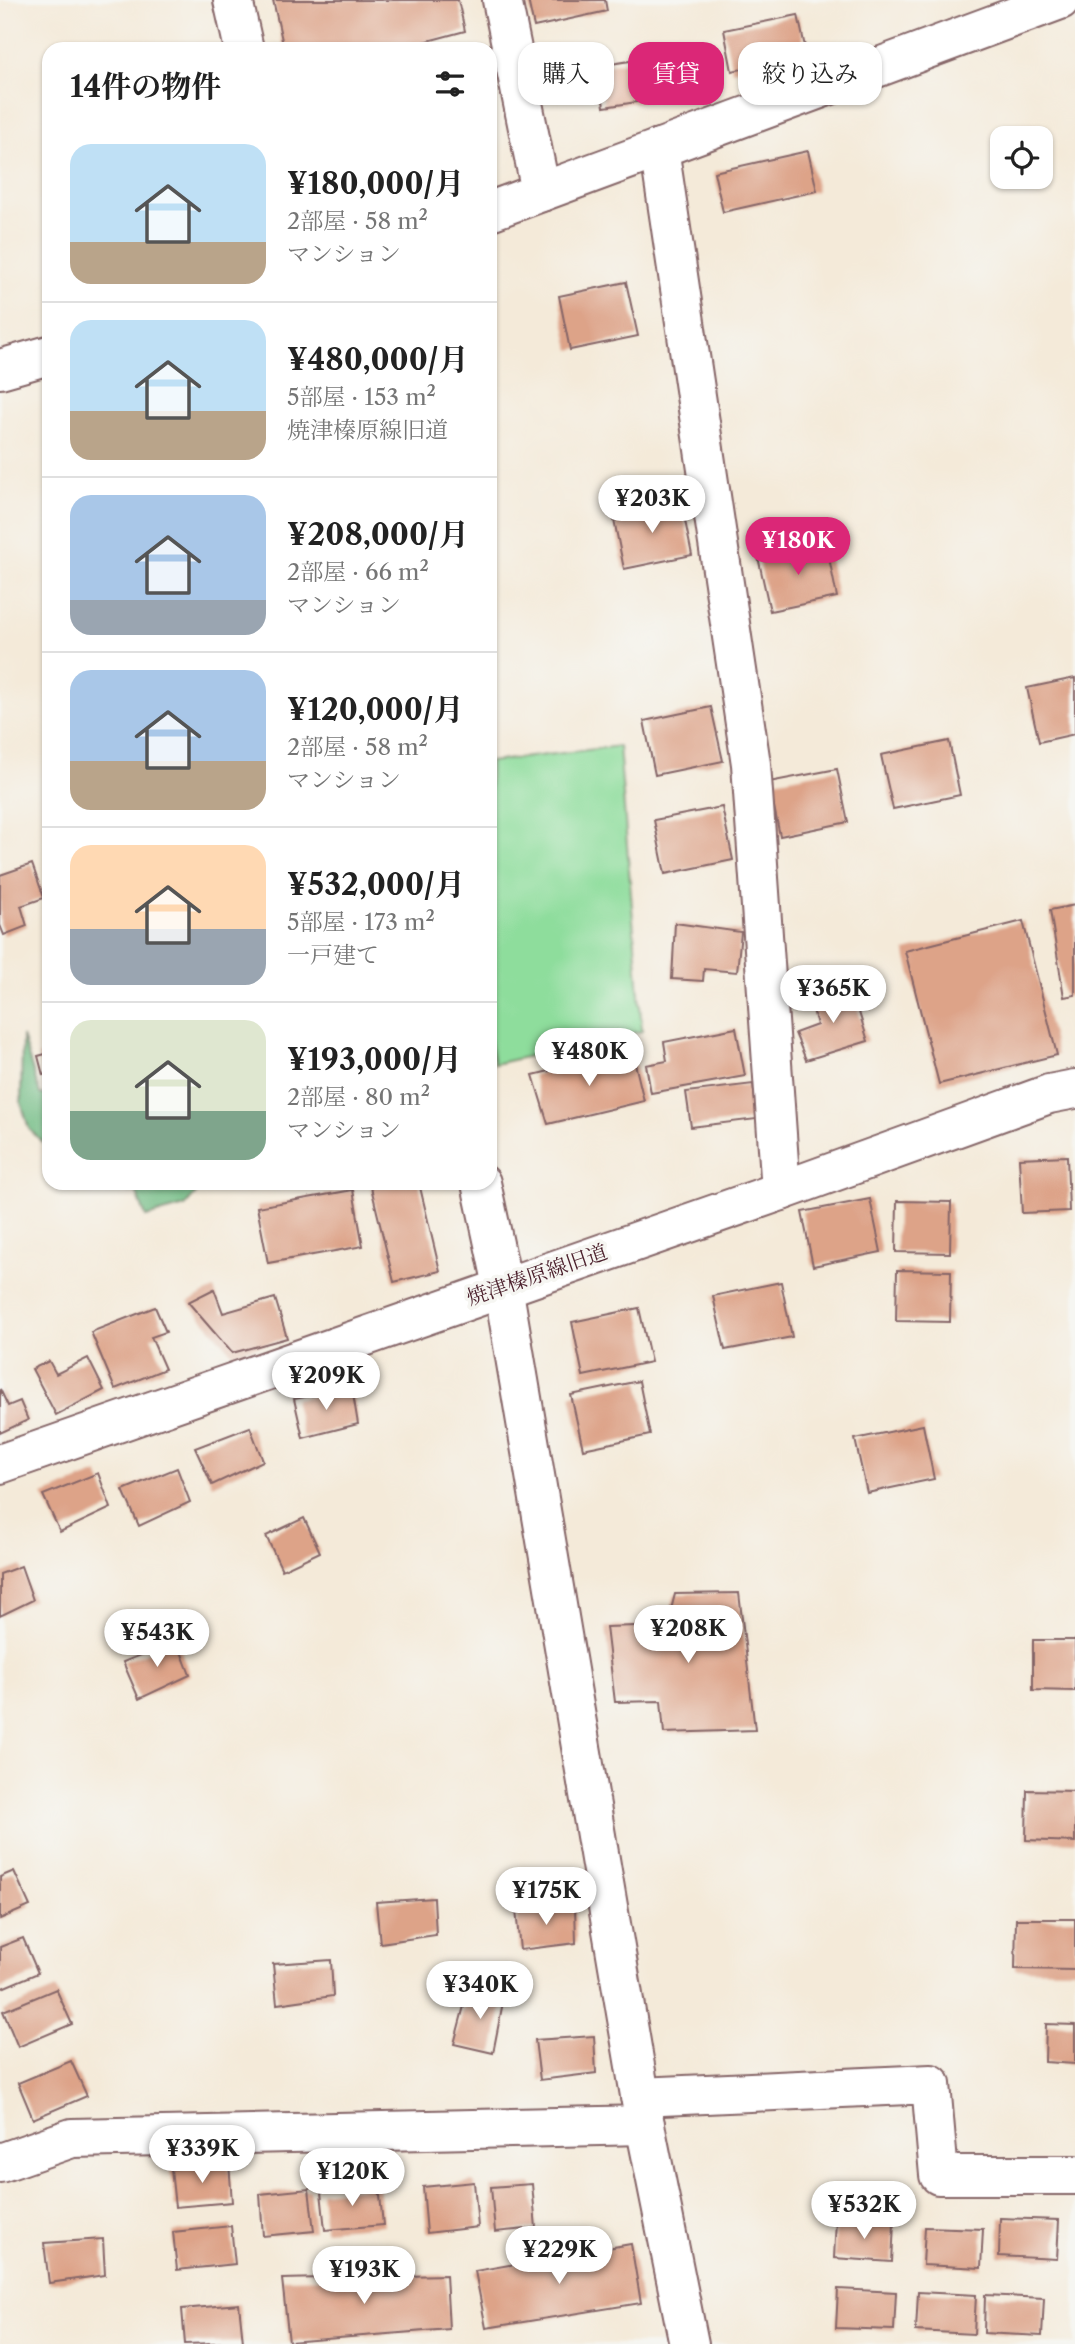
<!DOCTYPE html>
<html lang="ja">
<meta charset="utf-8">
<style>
body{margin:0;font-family:"Libre Caslon Text","Noto Serif JP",serif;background:#f2f2f2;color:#222;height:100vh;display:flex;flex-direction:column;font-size:26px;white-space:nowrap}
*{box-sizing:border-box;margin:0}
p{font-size:23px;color:#767676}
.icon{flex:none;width:38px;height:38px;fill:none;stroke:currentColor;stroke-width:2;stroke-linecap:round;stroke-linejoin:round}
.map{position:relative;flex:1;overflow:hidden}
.sheet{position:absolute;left:42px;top:42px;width:455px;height:1148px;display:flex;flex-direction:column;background:#fff;border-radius:21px;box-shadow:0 2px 5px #0004}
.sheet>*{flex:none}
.top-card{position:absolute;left:518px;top:42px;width:452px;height:63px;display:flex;gap:14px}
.controls{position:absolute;left:990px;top:126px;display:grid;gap:14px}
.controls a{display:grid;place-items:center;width:63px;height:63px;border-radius:14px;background:#fff;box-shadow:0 2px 5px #0004;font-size:35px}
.price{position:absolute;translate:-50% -60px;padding:0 16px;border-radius:24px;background:#fff;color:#222;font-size:23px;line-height:46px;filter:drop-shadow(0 2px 4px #0008)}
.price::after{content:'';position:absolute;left:50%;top:42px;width:21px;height:16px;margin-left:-10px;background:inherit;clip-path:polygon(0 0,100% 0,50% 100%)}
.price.on{background:#db2777;color:#fff}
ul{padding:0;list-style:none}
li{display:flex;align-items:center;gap:21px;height:175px;padding:0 28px}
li+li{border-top:2px solid #e0e0e0}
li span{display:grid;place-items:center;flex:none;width:196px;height:140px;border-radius:21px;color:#555}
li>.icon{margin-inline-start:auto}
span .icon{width:84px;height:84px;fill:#fffc;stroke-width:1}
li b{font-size:30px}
h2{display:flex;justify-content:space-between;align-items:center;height:84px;padding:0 28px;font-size:30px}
.chip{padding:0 24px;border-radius:21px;background:#fff;box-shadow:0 2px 5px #0004;font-size:24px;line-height:63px}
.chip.on{background:#db2777;color:#fff}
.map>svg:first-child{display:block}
</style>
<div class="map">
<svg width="1075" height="2344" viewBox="0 0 1075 2344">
<rect width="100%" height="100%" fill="#f6f6f2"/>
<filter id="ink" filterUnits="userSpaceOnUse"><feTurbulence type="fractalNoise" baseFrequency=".0143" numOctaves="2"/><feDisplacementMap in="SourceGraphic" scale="14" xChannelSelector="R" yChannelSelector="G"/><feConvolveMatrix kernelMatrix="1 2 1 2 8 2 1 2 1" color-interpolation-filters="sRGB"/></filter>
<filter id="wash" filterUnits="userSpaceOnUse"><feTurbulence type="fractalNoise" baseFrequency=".00686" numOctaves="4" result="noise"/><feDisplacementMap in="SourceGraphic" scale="28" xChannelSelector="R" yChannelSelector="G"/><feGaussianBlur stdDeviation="1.57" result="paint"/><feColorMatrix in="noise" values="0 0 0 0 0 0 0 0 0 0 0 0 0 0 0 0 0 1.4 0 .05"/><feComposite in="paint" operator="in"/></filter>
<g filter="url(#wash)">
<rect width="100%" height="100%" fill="#f4ead9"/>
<polygon fill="#8edd9c" stroke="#6c7e64" stroke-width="2" points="619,746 642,1031 494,1064 490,1042 490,762"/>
<g fill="#72bc84" stroke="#5e6e58" stroke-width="2">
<polygon points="22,1036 40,1094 49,1095 49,1148 29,1129 21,1102"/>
<polygon points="92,1183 205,1183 185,1206 146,1217 136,1191 104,1192"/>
</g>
<g id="blocks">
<g fill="#dda388">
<polygon points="273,0 458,0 465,31 398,49 284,49"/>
<polygon points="528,0 605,0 607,11 534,27"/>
<polygon points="798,15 807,56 732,71 724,30"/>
<polygon points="649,58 656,99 604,107 598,66"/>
<polygon points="808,151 817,191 723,212 714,172"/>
<polygon points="626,282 638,336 570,350 559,296"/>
<polygon points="681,501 692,555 624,569 613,515"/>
<polygon points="826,543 837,597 770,611 758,557"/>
<polygon points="1075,678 1075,734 1039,742 1027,688"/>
<polygon points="711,707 723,761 655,775 644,721"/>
<polygon points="949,741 960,795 893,809 881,755"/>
<polygon points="837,769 848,822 780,836 769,782"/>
<polygon points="722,807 733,860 665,874 654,820"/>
<polygon points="32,864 44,898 21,906 27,926 4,935 0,925 0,875"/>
<polygon points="1075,905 1075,995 1064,997 1050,910"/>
<polygon points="1023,921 1057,1055 939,1084 905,951"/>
<polygon points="675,923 741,932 737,972 704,969 703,981 672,979"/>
<polygon points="851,987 868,1041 806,1060 795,1033 817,1025 810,998"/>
<polygon points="736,1028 745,1076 651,1093 646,1065 667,1061 664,1042"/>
<polygon points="632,1051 644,1101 548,1124 533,1075"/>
<polygon points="49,1053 49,1074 43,1075 38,1056"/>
<polygon points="753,1084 757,1119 691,1127 686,1092"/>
<polygon points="1067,1156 1069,1211 1022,1213 1019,1158"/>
<polygon points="370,1183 419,1183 440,1271 394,1282"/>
<polygon points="353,1190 363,1246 268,1263 257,1207"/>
<polygon points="870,1199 881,1252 813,1266 802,1212"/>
<polygon points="897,1201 951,1202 950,1253 896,1252"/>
<polygon points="897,1270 951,1271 950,1322 896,1321"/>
<polygon points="781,1282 792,1337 725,1350 713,1296"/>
<polygon points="214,1289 223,1313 275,1298 287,1338 232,1353 188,1302"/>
<polygon points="155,1307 166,1332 151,1337 165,1369 115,1389 91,1332"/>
<polygon points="639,1308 651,1362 583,1376 572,1322"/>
<polygon points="88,1358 104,1390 56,1415 32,1369 49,1361 56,1374"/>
<polygon points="639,1381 650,1435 583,1449 571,1395"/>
<polygon points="352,1388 358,1424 303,1438 294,1399"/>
<polygon points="0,1389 8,1406 20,1401 28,1420 0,1433"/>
<polygon points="923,1425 934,1479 867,1493 855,1439"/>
<polygon points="250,1427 263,1461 212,1485 195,1448"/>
<polygon points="177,1468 190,1502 139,1526 123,1490"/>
<polygon points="98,1473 111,1508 60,1532 43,1495"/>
<polygon points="304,1518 320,1552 282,1570 266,1536"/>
<polygon points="21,1566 33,1600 0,1616 0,1574"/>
<polygon points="739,1593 755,1730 664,1733 661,1701 615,1702 606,1627 667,1625 675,1594"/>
<polygon points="1033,1640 1075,1640 1075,1691 1033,1690"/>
<polygon points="177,1641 190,1675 139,1699 123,1662"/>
<polygon points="1027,1790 1075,1791 1075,1842 1026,1840"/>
<polygon points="14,1871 30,1906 0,1919 0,1877"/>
<polygon points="434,1898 436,1935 380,1943 376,1902"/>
<polygon points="575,1906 576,1943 520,1950 516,1910"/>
<polygon points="1016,1919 1075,1919 1075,1970 1015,1969"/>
<polygon points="23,1938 38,1973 0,1989 0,1947"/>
<polygon points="331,1960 333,1996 277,2004 273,1964"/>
<polygon points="469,1987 504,1997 493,2053 454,2044"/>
<polygon points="56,1989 72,2024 18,2047 3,2011"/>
<polygon points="1046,2024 1075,2025 1075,2064 1045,2062"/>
<polygon points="594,2036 596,2073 540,2080 535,2040"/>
<polygon points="71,2061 87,2096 33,2119 18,2083"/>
<polygon points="229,2163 232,2202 175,2207 171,2169"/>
<polygon points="474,2182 478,2227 427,2233 423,2187"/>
<polygon points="532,2184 536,2228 495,2232 491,2187"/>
<polygon points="379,2186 383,2225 325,2230 321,2192"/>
<polygon points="309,2189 314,2231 263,2236 260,2194"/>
<polygon points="1000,2218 1059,2220 1057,2259 999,2256"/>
<polygon points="836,2220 894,2223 892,2262 834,2258"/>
<polygon points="231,2226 235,2264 177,2270 173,2232"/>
<polygon points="925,2227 983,2229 981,2268 923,2265"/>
<polygon points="103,2239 105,2275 49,2283 44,2243"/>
<polygon points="631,2244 641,2303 486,2328 475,2271"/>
<polygon points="446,2275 449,2329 289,2342 282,2279"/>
<polygon points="838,2289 896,2292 894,2330 836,2328"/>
<polygon points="918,2292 976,2295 974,2334 916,2331"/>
<polygon points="985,2295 1044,2298 1042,2336 984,2333"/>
<polygon points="239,2304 243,2342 185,2344 182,2309"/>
</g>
</g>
</g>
<g filter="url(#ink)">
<use href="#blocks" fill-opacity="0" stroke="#866668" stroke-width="2"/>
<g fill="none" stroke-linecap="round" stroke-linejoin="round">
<g stroke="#866668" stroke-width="42">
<g id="minor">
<polyline points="233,0 244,49"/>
<polyline points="502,0 541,192"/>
<polyline points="659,148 751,764 781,1191"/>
<polyline points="490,211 1060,0"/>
<polyline points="0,369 49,355"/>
<polyline points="481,1183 503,1286 645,2125 689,2344"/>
<polyline points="0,1464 781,1191 1049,1094 1075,1089"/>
<polyline points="640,2097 931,2084 939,2175 1075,2175"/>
<polyline points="0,2163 72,2138 645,2125"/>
</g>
</g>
<use href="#minor" stroke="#fff" stroke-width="38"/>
</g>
</g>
<g text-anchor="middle" stroke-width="7" stroke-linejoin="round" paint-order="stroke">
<g font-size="21" fill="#4a1f2b" stroke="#f6f6f2">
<text transform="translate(537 1275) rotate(-19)" y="7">焼津榛原線旧道</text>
</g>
</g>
</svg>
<div class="controls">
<a><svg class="icon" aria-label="locate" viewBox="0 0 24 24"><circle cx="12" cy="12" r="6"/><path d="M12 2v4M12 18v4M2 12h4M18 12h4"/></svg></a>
</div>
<b class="price" style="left:652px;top:535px">¥203K</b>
<b class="price on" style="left:798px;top:577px">¥180K</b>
<b class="price" style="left:833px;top:1025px">¥365K</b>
<b class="price" style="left:589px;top:1088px">¥480K</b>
<b class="price" style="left:326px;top:1412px">¥209K</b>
<b class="price" style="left:688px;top:1665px">¥208K</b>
<b class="price" style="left:157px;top:1669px">¥543K</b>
<b class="price" style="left:546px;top:1927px">¥175K</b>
<b class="price" style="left:480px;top:2021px">¥340K</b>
<b class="price" style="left:202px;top:2185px">¥339K</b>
<b class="price" style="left:352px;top:2208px">¥120K</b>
<b class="price" style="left:864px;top:2241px">¥532K</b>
<b class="price" style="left:559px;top:2286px">¥229K</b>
<b class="price" style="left:364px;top:2306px">¥193K</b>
<div class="top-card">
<a class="chip">購入</a>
<a class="chip on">賃貸</a>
<a class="chip">絞り込み</a>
</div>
<section class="sheet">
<h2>14件の物件<svg class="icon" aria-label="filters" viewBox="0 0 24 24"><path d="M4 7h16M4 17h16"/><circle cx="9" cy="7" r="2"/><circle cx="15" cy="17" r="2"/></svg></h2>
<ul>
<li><span style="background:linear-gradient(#bfe0f5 70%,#b9a48a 0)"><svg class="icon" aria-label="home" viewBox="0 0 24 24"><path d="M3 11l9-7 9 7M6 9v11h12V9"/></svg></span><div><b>¥180,000/月</b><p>2部屋 · 58 m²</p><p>マンション</p></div></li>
<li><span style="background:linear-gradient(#bfe0f5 65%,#b9a48a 0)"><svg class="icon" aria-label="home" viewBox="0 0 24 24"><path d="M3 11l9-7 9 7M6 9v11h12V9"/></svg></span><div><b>¥480,000/月</b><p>5部屋 · 153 m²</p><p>焼津榛原線旧道</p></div></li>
<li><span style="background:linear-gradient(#a9c7e8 75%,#9aa5b1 0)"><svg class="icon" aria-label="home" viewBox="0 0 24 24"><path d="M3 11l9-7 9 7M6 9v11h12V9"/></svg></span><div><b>¥208,000/月</b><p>2部屋 · 66 m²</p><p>マンション</p></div></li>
<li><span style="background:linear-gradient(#a9c7e8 65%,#b9a48a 0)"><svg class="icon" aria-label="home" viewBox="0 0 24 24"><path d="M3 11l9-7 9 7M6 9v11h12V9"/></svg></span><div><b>¥120,000/月</b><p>2部屋 · 58 m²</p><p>マンション</p></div></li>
<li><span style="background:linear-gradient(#ffd9b3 60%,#9aa5b1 0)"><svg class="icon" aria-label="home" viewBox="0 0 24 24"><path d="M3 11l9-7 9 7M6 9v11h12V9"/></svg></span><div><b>¥532,000/月</b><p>5部屋 · 173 m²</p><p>一戸建て</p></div></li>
<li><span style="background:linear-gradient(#dfe7d0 65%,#7fa58c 0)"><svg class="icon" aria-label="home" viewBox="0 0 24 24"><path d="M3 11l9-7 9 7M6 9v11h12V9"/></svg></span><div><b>¥193,000/月</b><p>2部屋 · 80 m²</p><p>マンション</p></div></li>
</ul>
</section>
</div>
